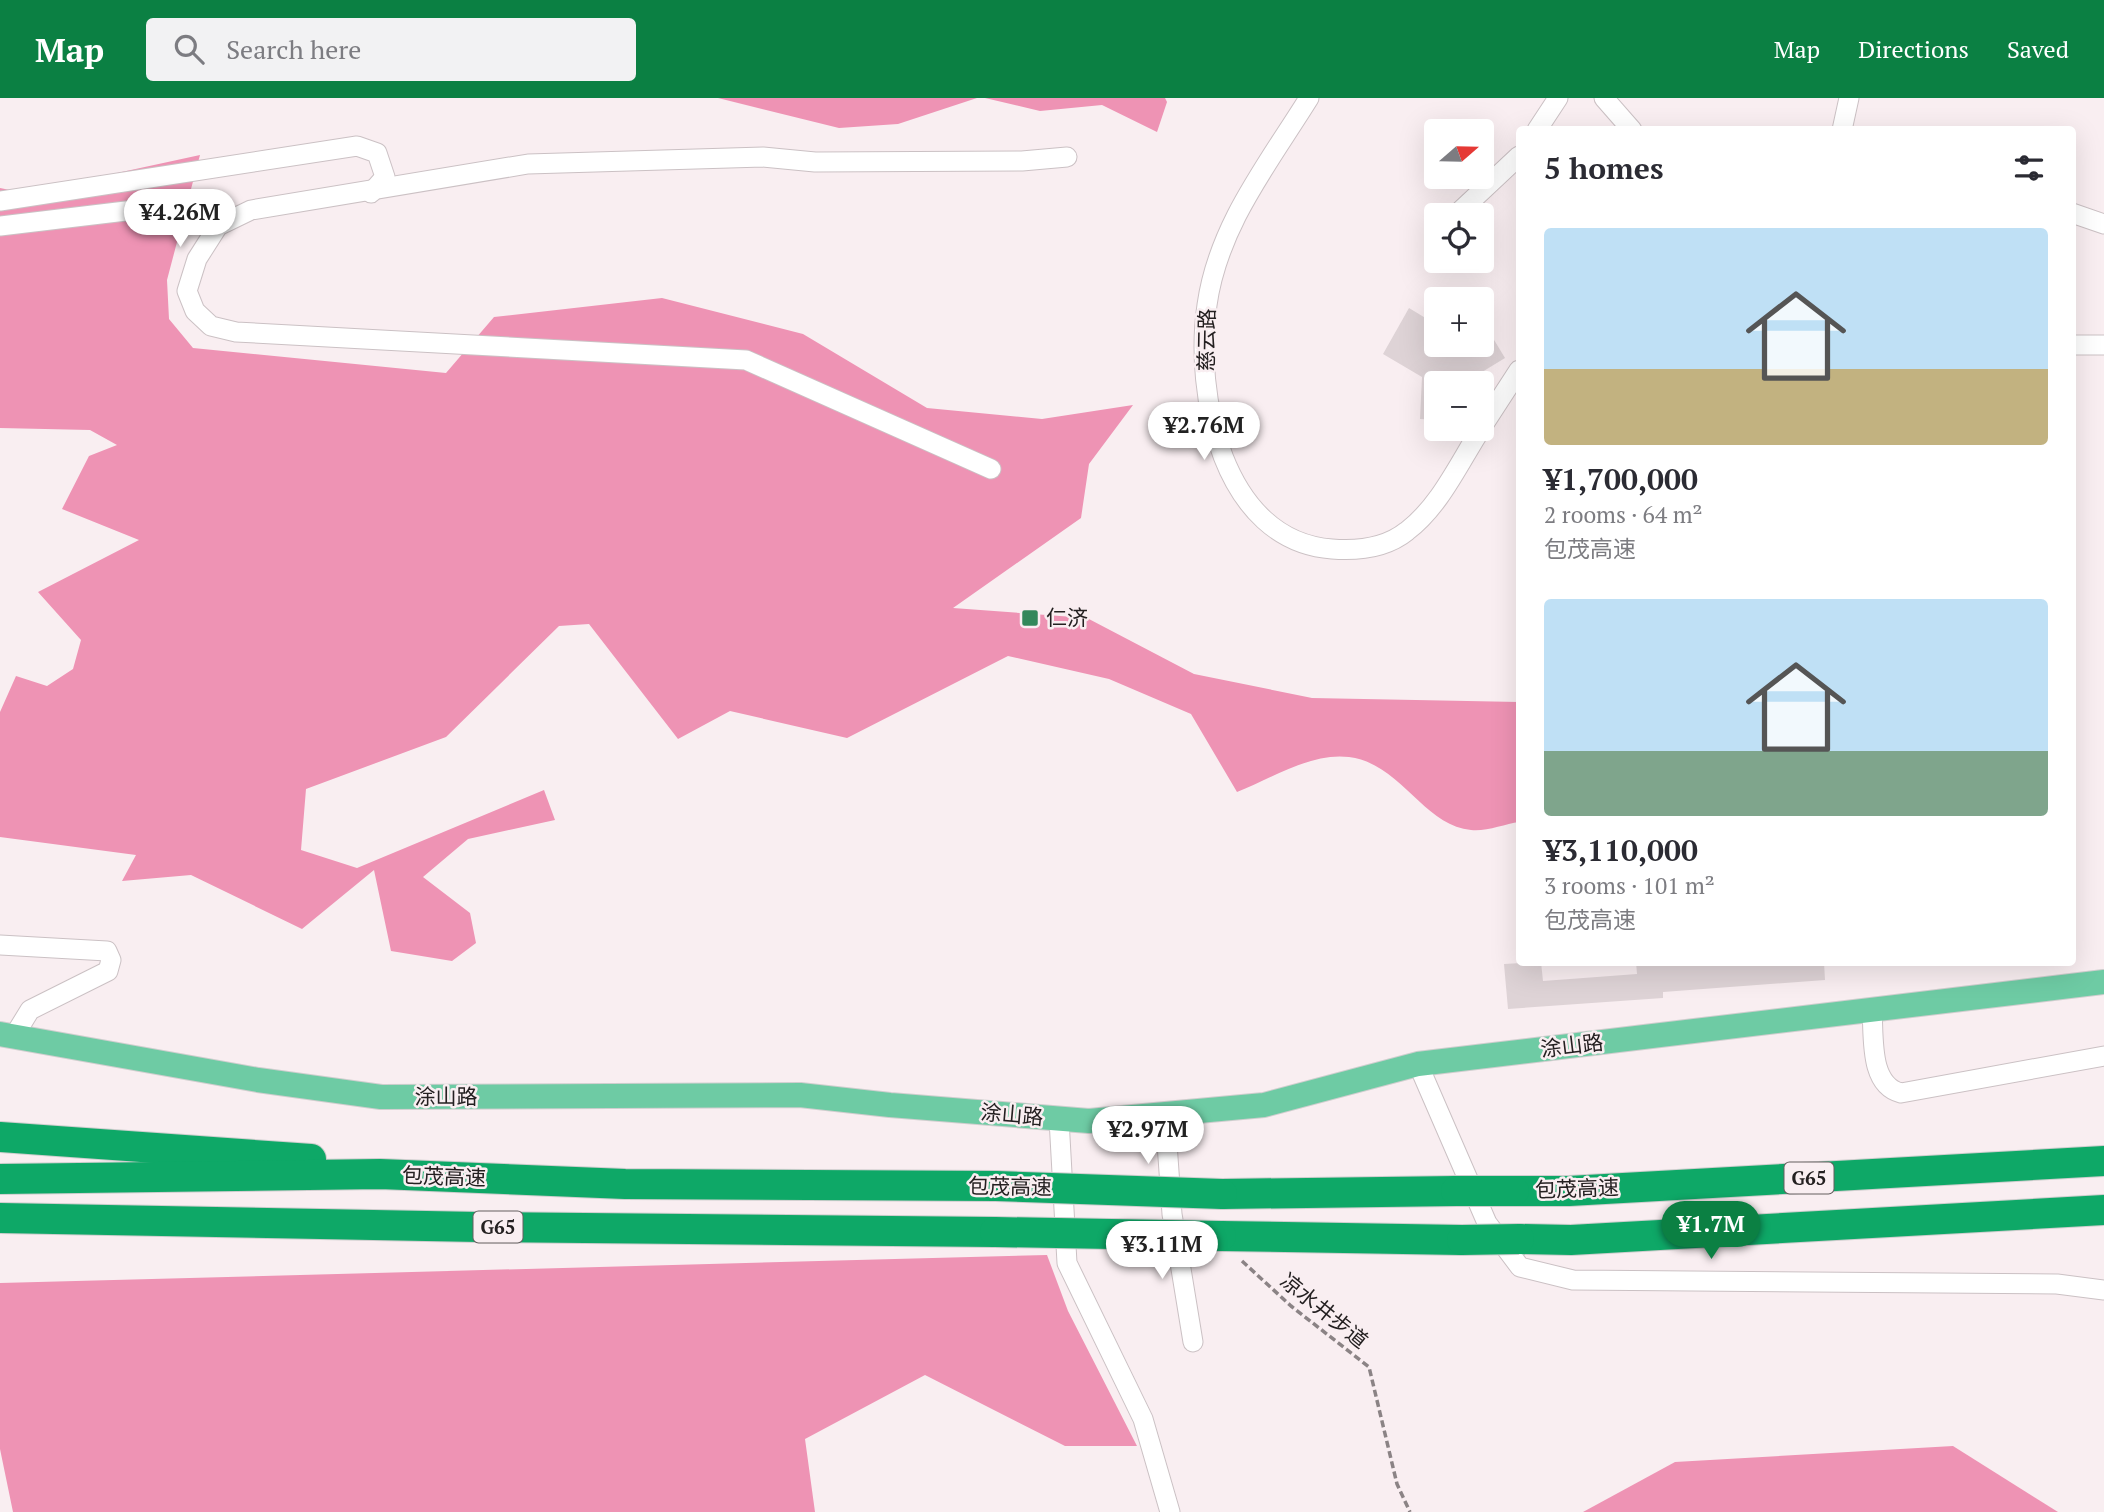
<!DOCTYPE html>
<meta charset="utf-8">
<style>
body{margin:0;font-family:"PT Serif","Noto Sans SC",serif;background:#f2f2f3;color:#2b2b33;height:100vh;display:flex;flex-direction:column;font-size:26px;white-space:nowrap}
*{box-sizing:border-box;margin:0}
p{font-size:23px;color:#7c7c81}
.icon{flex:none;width:38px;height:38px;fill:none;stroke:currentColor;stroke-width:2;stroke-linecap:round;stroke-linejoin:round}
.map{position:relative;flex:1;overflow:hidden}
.details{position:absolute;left:1516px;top:28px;width:560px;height:840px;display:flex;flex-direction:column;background:#fff;border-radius:7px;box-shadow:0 7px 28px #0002}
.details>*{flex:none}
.needle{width:46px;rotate:70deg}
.buttons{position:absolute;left:1424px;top:21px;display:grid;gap:14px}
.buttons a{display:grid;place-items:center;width:70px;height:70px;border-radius:7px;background:#fff;box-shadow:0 7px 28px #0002;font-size:35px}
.price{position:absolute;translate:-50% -60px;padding:0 16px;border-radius:24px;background:#fff;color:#222;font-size:23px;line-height:46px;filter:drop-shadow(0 2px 4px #0008)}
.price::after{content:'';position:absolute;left:50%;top:42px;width:21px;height:16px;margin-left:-10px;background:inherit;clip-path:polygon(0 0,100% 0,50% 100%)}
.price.current{background:#0b8043;color:#fff}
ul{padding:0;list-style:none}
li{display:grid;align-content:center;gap:14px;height:371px;padding:0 28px}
li span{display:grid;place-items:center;height:217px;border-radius:7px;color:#555}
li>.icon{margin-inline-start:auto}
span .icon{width:126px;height:126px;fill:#fffc;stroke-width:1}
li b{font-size:30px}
h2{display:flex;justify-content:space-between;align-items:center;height:84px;padding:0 28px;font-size:30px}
header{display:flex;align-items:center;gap:42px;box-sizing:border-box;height:98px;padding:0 35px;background:#0b8043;color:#fff}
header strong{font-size:33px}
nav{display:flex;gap:38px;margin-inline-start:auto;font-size:24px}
.search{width:490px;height:63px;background:#f2f2f3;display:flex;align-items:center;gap:18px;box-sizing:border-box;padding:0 24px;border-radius:7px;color:#7c7c81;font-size:26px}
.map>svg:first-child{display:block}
</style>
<header>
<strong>Map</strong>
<div class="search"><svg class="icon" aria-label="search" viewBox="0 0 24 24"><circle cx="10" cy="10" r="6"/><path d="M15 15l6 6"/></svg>Search here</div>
<nav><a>Map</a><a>Directions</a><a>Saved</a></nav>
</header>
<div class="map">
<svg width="2104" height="1414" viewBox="0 0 2104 1414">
<rect width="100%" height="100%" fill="#f9eef1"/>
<g fill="#ee93b4">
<polygon points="718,0 977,0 898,26 839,30"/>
<polygon points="985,0 1165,0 1167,4 1157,34 1102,7 1040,13"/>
<path d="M200 57 167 182 169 221 193 250 446 275 494 219 662 200 803 236 927 310 1042 321 1133 307 1089 366 1081 420 953 510 1087 520 1194 576 1312 600 1519 604V724C1505 726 1485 734 1471 732 1424 728 1400 665 1349 659 1312 654 1270 681 1237 694L1191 616 1109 581 1008 558 847 640 730 613 678 641 589 526 559 528 446 639 306 691 301 752 357 770 544 692 555 722 468 741 423 779 470 815 476 845 452 863 391 853 374 772 302 831 191 777 122 783 136 757 0 739V614L16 578 47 588 73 571 81 542 38 494 139 442 62 411 89 358 117 347 90 332 0 330V90L25 95Z"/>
<polygon points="1047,1157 1068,1213 1137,1348 1065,1348 925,1277 805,1341 815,1414 13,1414 0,1351 0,1185"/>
<polygon points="1953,1348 2058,1414 1583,1414 1675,1364"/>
</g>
<g fill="#ded3d6">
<polygon points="1409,210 1437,227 1437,247 1482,247 1482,222 1505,260 1464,285 1437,285 1437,322 1420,321 1422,279 1383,256"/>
<polygon points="1541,864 1543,883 1637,876 1636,864 1824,864 1825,882 1663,894 1663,900 1508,911 1504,866"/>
</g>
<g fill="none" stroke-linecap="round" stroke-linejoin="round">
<g stroke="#cbc1c4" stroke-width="21">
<g id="minor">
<path d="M1309 0C1268 66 1218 128 1207 207 1194 295 1222 443 1332 451 1358 453 1386 450 1407 433 1440 408 1459 365 1481 331"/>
<polyline points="1604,0 1632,32"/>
<polyline points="1537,32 1558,0"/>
<polyline points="1842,32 1849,0"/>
<polyline points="0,103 357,48 377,55 385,79 371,95"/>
<polyline points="2072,115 2104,126"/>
<polyline points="1456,117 1519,58"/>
<polyline points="0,128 176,107 204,110 228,123"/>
<polyline points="2072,247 2104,247"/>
<polyline points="1482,329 1519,272"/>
<polyline points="991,371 746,262 236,234 211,228 195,213 187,193 197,161 218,128 251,112 528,66 763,59 815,64 1022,63 1067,59"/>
<polyline points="0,847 107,853 111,862 108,873 30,912 14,938"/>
<path d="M1872 913C1874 939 1869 987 1901 995L2104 958"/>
<polyline points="1418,966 1487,1125 1520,1169 1573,1182 2057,1186 2104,1192"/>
<polyline points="1165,1017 1172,1116 1193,1244"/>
<polyline points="1059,1021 1067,1165 1143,1321 1170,1414"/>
</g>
</g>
<g stroke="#cfcece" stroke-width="26">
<polyline id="major" points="0,936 258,982 381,999 800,997 890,1007 1089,1023 1264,1007 1418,966 2104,884"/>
</g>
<g stroke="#cfcece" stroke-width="32">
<g id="highway">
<polyline points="0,1039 311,1061"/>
<polyline points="0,1081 380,1076 625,1086 996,1088"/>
<polyline points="1514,1093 1569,1093 2104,1063"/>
<polyline points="1222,1096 1456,1093"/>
<polyline points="0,1120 479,1129 995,1134"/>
<polyline points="1221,1138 1462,1142"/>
<polyline points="1519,1141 1571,1142 2104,1112"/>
</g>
</g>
<polyline stroke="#8b8385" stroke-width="3.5" stroke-dasharray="7 3.5" stroke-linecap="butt" points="1242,1163 1291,1208 1369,1269 1397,1386 1410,1414"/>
<use href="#minor" stroke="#fff" stroke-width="19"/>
<use href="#major" stroke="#6ecba4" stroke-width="24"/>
<use href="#highway" stroke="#0ea867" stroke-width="30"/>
<g stroke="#cfcece" stroke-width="32" stroke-linecap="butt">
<g id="highway-bridge">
<polyline points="996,1088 1222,1096"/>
<polyline points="1456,1093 1514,1093"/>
<polyline points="995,1134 1221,1138"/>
<polyline points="1462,1142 1519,1141"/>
</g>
</g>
<use href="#highway-bridge" stroke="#0ea867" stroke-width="30"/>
</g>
<rect fill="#33885b" stroke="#f9eef1" stroke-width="2.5" x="1021" y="511" width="18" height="18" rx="3.5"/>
<g text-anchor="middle" stroke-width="5" stroke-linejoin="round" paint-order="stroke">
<g fill="#f9eef1" stroke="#645e5f" stroke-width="2">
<rect x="1784.5" y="1064.5" width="49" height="31" rx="5"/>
<rect x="473.5" y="1113.5" width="49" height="31" rx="5"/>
</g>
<g font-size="19" font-weight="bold" fill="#242021">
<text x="1809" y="1087">G65</text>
<text x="498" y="1136">G65</text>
</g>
<g font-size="21" fill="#242021" stroke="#f9eef1">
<text transform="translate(1207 242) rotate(-89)" y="7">慈云路</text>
<text transform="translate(1572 948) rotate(-7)" y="7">涂山路</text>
<text x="446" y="1006">涂山路</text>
<text transform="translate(1012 1017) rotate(5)" y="7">涂山路</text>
<text transform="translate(444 1079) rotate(2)" y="7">包茂高速</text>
<text transform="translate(1010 1089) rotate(1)" y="7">包茂高速</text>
<text transform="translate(1577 1091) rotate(-2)" y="7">包茂高速</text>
<text transform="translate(1324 1213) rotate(39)" y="7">凉水井步道</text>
</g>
<g font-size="21" fill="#242021" stroke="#f9eef1" text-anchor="start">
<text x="1046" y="527">仁济</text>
</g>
</g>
</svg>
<div class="buttons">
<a><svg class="needle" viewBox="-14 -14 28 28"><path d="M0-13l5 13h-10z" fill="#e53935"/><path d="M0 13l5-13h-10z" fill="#7c7c81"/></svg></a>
<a><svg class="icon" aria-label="locate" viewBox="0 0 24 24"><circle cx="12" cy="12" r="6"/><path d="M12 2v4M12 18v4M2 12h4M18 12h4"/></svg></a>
<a>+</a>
<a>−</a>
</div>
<b class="price" style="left:180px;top:151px">¥4.26M</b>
<b class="price" style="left:1204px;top:364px">¥2.76M</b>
<b class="price" style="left:1148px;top:1068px">¥2.97M</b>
<b class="price current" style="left:1711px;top:1163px">¥1.7M</b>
<b class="price" style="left:1162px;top:1183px">¥3.11M</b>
<section class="details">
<h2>5 homes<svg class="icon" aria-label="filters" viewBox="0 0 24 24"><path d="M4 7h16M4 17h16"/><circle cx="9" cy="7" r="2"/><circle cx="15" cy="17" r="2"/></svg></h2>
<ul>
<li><span style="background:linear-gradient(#bfe0f5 65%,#c2b280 0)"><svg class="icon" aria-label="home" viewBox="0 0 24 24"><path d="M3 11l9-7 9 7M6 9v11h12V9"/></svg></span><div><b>¥1,700,000</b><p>2 rooms · 64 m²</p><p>包茂高速</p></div></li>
<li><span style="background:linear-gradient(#bfe0f5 70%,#7fa58c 0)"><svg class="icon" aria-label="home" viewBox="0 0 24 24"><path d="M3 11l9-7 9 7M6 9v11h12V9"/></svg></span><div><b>¥3,110,000</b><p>3 rooms · 101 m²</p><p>包茂高速</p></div></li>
</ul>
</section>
</div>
